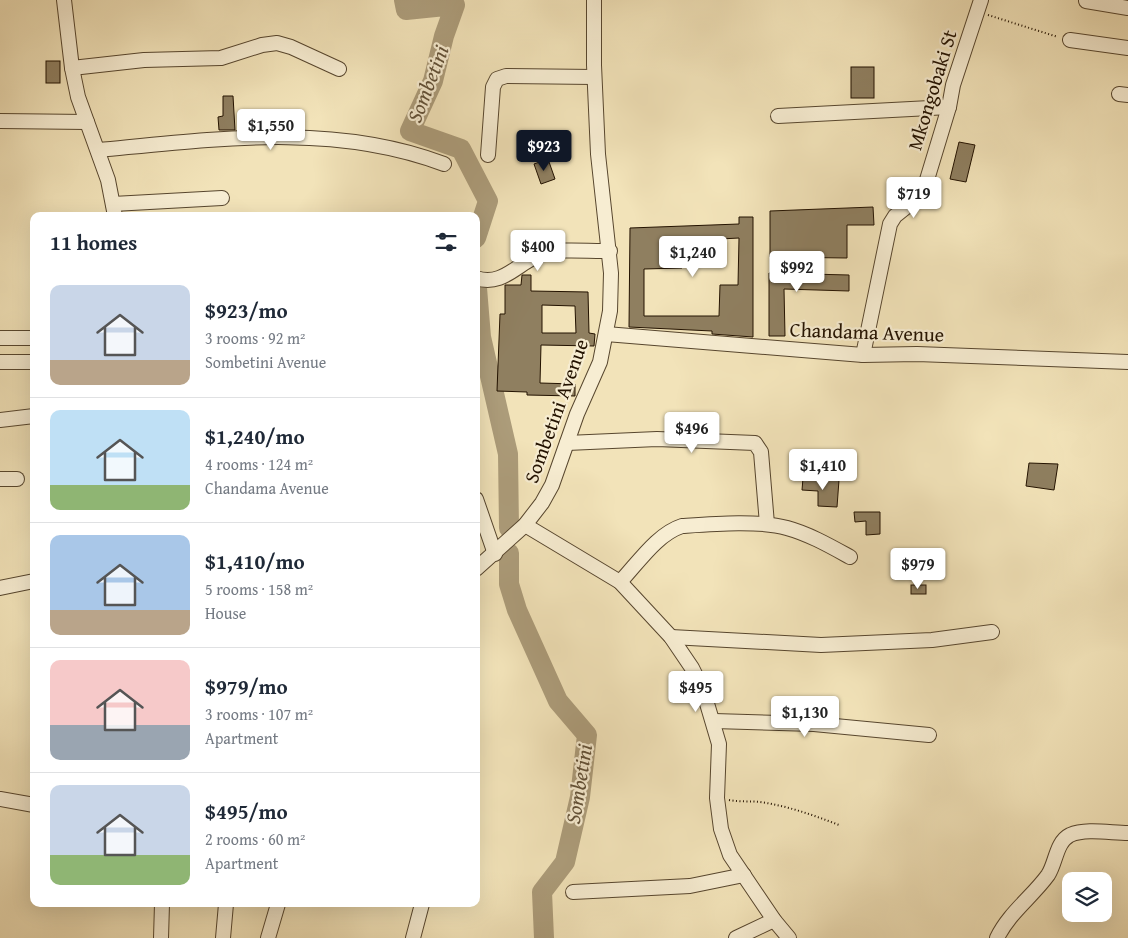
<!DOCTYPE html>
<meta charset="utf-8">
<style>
body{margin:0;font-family:"Gentium Book Plus",serif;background:#f2f2f3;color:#1f2937;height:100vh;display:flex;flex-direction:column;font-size:19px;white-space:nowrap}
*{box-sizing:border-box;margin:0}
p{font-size:16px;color:#747a83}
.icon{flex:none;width:28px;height:28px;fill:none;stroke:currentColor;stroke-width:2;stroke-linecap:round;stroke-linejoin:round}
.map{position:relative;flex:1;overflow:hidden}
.details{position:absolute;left:30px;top:212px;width:450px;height:695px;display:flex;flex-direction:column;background:#fff;border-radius:10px;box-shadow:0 5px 20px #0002}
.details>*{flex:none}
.buttons{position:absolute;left:1062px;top:872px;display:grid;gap:10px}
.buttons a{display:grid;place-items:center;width:50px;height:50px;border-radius:10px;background:#fff;box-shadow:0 5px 20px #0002;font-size:25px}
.price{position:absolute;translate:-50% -42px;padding:0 11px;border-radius:5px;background:#fff;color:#222;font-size:16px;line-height:32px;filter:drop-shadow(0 1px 2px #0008)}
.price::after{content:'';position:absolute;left:50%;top:30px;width:15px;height:11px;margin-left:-8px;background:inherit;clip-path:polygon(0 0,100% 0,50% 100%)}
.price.active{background:#111827;color:#fff}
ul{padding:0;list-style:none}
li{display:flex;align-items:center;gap:15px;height:125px;padding:0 20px}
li+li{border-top:1px solid #e0e1e3}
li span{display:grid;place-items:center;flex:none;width:140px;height:100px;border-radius:10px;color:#555}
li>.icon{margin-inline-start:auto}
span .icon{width:60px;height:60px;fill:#fffc;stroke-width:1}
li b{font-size:21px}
h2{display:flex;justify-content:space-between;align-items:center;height:60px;padding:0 20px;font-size:21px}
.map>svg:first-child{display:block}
</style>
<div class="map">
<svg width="1128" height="938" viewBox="0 0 1128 938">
<rect width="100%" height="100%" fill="#f2e3b9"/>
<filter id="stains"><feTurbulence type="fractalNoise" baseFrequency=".004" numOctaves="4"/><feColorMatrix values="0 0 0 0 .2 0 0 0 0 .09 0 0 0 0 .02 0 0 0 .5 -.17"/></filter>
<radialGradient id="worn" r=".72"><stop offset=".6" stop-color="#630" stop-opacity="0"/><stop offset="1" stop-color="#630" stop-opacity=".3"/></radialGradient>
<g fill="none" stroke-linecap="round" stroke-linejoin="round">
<g stroke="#ac9c7a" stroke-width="20">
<polyline points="404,0 406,10 455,5 444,36 433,81 410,131 461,149 488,201 476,238"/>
<polyline points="477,288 481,337 508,454 509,528"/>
<polyline points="509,553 509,584 517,610 558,701 587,735 580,797 565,862 542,892 544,938"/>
</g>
</g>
<g fill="#8f7f60" stroke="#231200" fill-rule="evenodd">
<rect x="46" y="61" width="14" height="22"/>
<rect x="851" y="67" width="23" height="31"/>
<polygon points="223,96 233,96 235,130 219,130 218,117 223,116"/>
<polygon points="959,142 975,145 966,182 950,179"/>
<polygon points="548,159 555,179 541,184 534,164"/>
<polygon points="873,207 874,225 847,225 847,258 770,257 770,211"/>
<path d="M739 217H753V337L712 334V331L629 327 630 228 739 224ZM739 238 738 285H720L719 316H644V269L682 268V241Z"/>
<polygon points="769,273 849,275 849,291 784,289 785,336 769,336"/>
<path d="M522 275H531V291L588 292 589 333 595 334 594 346 541 345 540 383 575 384V396L527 395V392L497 391 500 314H505V285H521ZM542 305 575 306 576 333H542Z"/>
<polygon points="1029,463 1058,464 1054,490 1026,486"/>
<polygon points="803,478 839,480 837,507 818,506 818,491 802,490"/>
<polygon points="854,512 880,512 880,534 866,535 866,521 855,522"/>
<rect x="911" y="585" width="15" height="9"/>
</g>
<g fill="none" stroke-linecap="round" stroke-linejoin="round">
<g stroke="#57462e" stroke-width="16">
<g id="minor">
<polyline points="64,0 72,68 78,97 108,180 115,216"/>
<polyline points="1086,1 1128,8"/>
<polyline points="1070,40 1128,48"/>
<polyline points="72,68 144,60 221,58 262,45 277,43 291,47 339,69"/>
<polyline points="1119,94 1128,95"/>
<polyline points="778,116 949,107"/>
<polyline points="0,121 87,122"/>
<path d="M99 150C213 139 334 122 444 164"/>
<polyline points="488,155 493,87 497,79 506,76 594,77"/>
<polyline points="113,204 222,198"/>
<path d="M476 278C503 287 517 263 540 255 560 247 588 252 610 251"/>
<polyline points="606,334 863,355 917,354 1128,362"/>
<polyline points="0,338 34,338"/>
<polyline points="863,355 890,224 895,216 920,196 926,183 949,107 953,85 981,0"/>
<polyline points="0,362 34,362"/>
<polyline points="0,420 34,416"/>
<polyline points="567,443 657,439 755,443 761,452 767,524"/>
<polyline points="0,479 17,479"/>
<polyline points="476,499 495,554"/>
<polyline points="525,525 620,582 671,637 692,668 703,690 719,744 717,798 721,829 730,855 774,920 789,938"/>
<polyline points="476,569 525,525 542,503 552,485 577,414 600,362 610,311 611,273 598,154 594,65 594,0"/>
<path d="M620 582C638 563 657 534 682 526 711 524 760 520 787 528 809 534 830 546 850 557"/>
<polyline points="0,588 34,581"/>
<polyline points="671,637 821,645 932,640 992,632"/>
<polyline points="714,721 814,724 929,735"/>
<polyline points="0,799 34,805"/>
<polyline points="573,892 690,886 744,875"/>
<polyline points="161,938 162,904"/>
<polyline points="223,938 226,904"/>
<polyline points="268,938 278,904"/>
<polyline points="413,938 422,904"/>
<polyline points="736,938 774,920"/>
<path d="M997 938C1009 913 1032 897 1048 875 1056 863 1056 842 1070 835 1086 828 1111 833 1128 833"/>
</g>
</g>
<g stroke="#231200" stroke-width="2" stroke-dasharray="1 2.5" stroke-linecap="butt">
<polyline points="988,15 1058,37"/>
<path d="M729 800C740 802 750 801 760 802 788 806 813 815 839 825"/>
</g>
<use href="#minor" stroke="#f7edd2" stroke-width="14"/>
</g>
<g text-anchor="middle" stroke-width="4.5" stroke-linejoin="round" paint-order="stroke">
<g font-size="20" fill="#231200" stroke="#f7edd2">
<text transform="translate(932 90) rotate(-73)" y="7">Mkongobaki St</text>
<text transform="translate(867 332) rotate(2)" y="7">Chandama Avenue</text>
<text transform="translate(556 411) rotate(-70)" y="7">Sombetini Avenue</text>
</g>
<g font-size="21" font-style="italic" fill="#615037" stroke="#f7edd2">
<text transform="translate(428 84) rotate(-69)" y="7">Sombetini</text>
<text transform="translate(579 784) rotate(-81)" y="7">Sombetini</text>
</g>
</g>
<rect width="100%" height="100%" filter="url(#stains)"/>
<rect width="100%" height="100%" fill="url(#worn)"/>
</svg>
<div class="buttons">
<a><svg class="icon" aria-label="layers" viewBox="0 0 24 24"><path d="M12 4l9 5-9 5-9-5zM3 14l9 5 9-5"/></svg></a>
</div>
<b class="price" style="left:271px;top:151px">$1,550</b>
<b class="price active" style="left:544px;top:172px">$923</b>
<b class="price" style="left:914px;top:219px">$719</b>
<b class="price" style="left:538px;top:272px">$400</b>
<b class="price" style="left:693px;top:278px">$1,240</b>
<b class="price" style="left:797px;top:293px">$992</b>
<b class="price" style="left:692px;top:454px">$496</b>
<b class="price" style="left:823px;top:491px">$1,410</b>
<b class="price" style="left:918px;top:590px">$979</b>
<b class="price" style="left:696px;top:713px">$495</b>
<b class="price" style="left:805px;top:738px">$1,130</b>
<section class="details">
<h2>11 homes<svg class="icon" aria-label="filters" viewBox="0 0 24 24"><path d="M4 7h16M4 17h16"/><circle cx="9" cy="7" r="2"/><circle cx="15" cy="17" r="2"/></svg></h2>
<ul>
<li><span style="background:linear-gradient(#c9d6e8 75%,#b9a48a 0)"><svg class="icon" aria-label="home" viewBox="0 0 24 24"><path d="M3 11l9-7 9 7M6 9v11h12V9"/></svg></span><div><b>$923/mo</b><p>3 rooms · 92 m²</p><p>Sombetini Avenue</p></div></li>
<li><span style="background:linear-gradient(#bfe0f5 75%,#8fb573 0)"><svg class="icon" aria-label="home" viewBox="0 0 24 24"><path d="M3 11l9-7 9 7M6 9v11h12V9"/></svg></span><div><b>$1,240/mo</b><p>4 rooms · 124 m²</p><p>Chandama Avenue</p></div></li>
<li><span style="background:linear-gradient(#a9c7e8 75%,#b9a48a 0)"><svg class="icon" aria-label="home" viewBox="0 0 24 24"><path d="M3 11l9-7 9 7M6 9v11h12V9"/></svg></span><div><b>$1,410/mo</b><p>5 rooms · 158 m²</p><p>House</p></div></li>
<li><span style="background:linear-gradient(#f6c9c9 65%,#9aa5b1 0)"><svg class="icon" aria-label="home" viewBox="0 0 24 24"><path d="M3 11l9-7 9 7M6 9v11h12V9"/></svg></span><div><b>$979/mo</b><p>3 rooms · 107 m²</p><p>Apartment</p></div></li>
<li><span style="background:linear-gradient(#c9d6e8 70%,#8fb573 0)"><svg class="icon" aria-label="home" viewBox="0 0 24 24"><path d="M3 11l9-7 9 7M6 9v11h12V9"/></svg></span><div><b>$495/mo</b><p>2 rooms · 60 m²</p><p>Apartment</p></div></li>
</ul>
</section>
</div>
